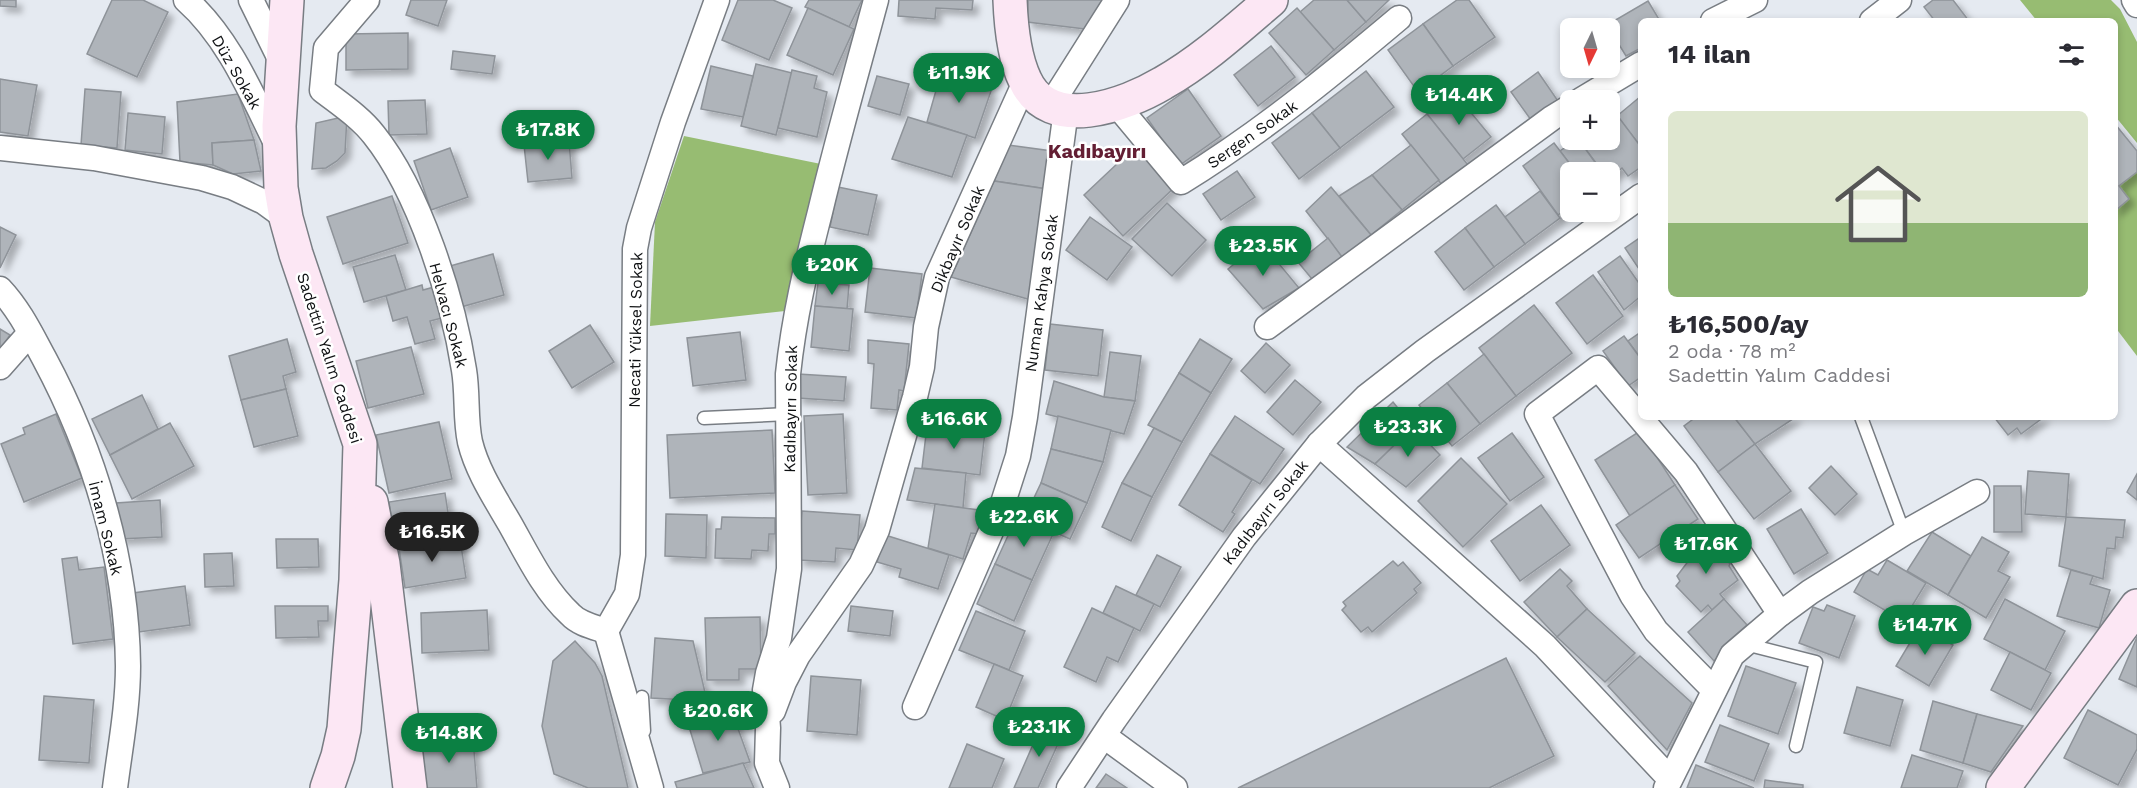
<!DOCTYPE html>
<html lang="tr">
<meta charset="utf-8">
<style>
body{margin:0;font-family:"Work Sans",sans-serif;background:#f2f2f3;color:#2b2b33;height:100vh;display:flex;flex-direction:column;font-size:22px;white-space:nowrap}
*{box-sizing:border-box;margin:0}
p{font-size:20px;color:#7c7c81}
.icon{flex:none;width:33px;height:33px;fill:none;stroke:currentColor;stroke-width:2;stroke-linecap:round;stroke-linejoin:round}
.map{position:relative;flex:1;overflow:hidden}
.side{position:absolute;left:1638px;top:18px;width:480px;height:402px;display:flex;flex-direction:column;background:#fff;border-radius:9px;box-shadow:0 3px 9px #0003}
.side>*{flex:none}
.needle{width:39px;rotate:185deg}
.fabs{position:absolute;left:1560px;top:18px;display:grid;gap:12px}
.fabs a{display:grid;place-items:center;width:60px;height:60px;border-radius:9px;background:#fff;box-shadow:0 3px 9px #0003;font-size:30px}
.price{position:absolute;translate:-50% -51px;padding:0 14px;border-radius:21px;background:#0b8043;color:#fff;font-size:20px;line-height:39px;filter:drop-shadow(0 2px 3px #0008)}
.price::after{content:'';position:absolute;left:50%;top:36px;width:18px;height:14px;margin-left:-9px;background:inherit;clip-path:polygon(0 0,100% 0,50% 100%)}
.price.selected{background:#222;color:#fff}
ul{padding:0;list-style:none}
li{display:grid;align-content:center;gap:12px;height:318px;padding:0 30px}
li+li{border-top:2px solid #e1e1e2}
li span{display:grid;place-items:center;height:186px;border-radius:9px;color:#555}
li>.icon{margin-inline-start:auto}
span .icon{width:108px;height:108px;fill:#fffc;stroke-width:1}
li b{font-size:26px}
h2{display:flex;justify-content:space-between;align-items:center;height:72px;padding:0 30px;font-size:26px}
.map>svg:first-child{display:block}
</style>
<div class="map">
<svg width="2137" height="788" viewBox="0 0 2137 788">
<defs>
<filter id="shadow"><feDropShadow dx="5.5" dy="5.5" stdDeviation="3" flood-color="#0004"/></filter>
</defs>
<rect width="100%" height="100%" fill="#e5eaf1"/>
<g fill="#97bc72">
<polygon points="2020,0 2111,0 2120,9 2137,42 2137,143 2115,116 2115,21 2037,21"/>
<polygon points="684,136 821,164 785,311 650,326 655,222"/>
<polygon points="2137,167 2137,356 2115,327 2115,182"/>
</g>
<g fill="#afb4ba" stroke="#8e9399" stroke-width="1.5" filter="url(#shadow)">
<polygon points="0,0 16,0 16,7 0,6"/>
<polygon points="112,0 143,0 168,12 137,77 87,54"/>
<polygon points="411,0 447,0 438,26 406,15"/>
<polygon points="738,0 773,0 792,8 769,60 722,40"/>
<polygon points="809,0 862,0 849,27 805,7"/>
<polygon points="899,0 973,0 972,10 936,8 935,19 898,16"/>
<polygon points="1028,0 1103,0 1085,29 1027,22"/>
<polygon points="1314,0 1347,0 1366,22 1334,50 1300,12"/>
<polygon points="1347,0 1389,0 1366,22"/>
<polygon points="1457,0 1469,0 1495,37 1453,66 1423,24"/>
<polygon points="1933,0 1953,0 1969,21 1935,21 1924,7"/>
<polygon points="1648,1 1660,21 1641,21 1641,48 1626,56 1607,25"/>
<polygon points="808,8 854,29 833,75 787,55"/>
<polygon points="1297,8 1334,50 1306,75 1269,33"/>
<polygon points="1423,24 1453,66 1418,92 1388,50"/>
<polygon points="408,33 408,69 346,70 346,34"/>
<polygon points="1271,46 1295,77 1258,106 1234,75"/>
<polygon points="453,51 495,56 492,74 451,69"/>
<polygon points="756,64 792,73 776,135 741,126"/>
<polygon points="711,66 753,76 743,117 701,109"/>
<polygon points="792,70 817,76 814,88 827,92 817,137 778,128"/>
<polygon points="1366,71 1394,107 1340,148 1312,113"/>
<polygon points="1538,72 1558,101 1531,120 1511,92"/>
<polygon points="941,73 984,79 983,88 991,91 975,138 927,122"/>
<polygon points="877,76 909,84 900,115 868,106"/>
<polygon points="0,79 37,85 28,136 0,132"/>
<polygon points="85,89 121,92 117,148 81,145"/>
<polygon points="1188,89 1221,136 1180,165 1147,118"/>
<polygon points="1454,92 1491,137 1463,159 1427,114"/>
<polygon points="238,94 254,140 212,143 213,165 180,162 177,102"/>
<polygon points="1641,96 1641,147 1617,116"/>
<polygon points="425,100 427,134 389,135 388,101"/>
<polygon points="128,113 165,117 162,154 125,150"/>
<polygon points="1312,113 1340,148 1299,179 1272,143"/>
<polygon points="1427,114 1468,165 1442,185 1402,134"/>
<polygon points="347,116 345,153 337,161 326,168 312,169 316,123"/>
<polygon points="908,117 967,135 952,177 892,159"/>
<polygon points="1620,119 1641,147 1641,167 1628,176 1622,168 1610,178 1610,172 1603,172 1583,146 1593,140 1610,140 1610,127"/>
<polygon points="2115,124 2137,151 2137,172 2119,186 2129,199 2115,211"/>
<polygon points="254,140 261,171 233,174 213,165 212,143"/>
<polygon points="1576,140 1579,140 1602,172 1576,172 1560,151"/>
<polygon points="569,141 572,178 528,182 524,145"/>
<polygon points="1554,143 1576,172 1570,172 1570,206 1558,215 1523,166"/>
<polygon points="1008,145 1052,151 1047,189 994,181"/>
<polygon points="1137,145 1176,186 1123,236 1084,195"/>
<polygon points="1411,145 1439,180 1402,210 1372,175"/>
<polygon points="450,148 468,197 431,210 414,161"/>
<polygon points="1237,171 1255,197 1221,220 1203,194"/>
<polygon points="1372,175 1402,210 1371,235 1339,196"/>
<polygon points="994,181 1047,189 1031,300 951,277"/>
<polygon points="838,187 877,195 868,235 830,227"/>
<polygon points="1331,187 1371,235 1342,257 1306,211"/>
<polygon points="1540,191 1560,218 1525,244 1505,217"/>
<polygon points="392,196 408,243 343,264 327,217"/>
<polygon points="1167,203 1206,240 1172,276 1132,239"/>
<polygon points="1496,205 1525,244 1494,267 1465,228"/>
<polygon points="1090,217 1132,247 1107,280 1066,250"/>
<polygon points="0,227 16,235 0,268"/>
<polygon points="1465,228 1494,267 1464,290 1435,252"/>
<polygon points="1641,237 1641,272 1625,248"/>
<polygon points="1328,238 1342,257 1312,279 1298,262"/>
<polygon points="1261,242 1299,288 1263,309 1228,269"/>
<polygon points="493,254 504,295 461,307 450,266"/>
<polygon points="395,255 406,290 364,302 353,267"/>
<polygon points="1620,256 1641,286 1641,296 1624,310 1598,272"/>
<polygon points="870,268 922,274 916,318 865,312"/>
<polygon points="1593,275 1623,316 1587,344 1556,303"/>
<polygon points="818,283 849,285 847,309 815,306"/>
<polygon points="422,285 423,290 434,287 442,318 430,321 435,339 415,344 407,317 393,321 386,296"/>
<polygon points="1534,305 1572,353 1516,396 1479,348"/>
<polygon points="815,306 853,309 849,351 811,347"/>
<polygon points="1050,324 1103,330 1098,376 1045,370"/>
<polygon points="590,325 614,362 572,388 549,351"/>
<polygon points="0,329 10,335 0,350"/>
<polygon points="740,332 746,380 693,386 687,338"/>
<polygon points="1641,332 1641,359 1628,341"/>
<polygon points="1624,336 1641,359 1641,377 1628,386 1603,351"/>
<polygon points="287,339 296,372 283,376 286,389 241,400 229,356"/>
<polygon points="1200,339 1232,359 1211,393 1179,373"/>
<polygon points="868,340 909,344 904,391 899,390 897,410 871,408 874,364 868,363"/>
<polygon points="1266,343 1290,365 1265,393 1241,371"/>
<polygon points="411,347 424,394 368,408 356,361"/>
<polygon points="1110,352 1141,356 1135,401 1104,397"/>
<polygon points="1484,354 1516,396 1480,424 1447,383"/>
<polygon points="1179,373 1211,393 1182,442 1148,425"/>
<polygon points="798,374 846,377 844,401 797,398"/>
<polygon points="1295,380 1321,402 1293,435 1267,412"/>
<polygon points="1054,381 1104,397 1135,401 1124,434 1046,414"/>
<polygon points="1447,383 1480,424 1452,446 1419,405"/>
<polygon points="286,389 298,436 254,447 241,400"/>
<polygon points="142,395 158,429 110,455 92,419"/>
<polygon points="1393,402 1413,427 1375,464 1347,447"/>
<polygon points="56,414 82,478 24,502 1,444 25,434 23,428"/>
<polygon points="843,414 847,493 808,495 804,416"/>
<polygon points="1058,416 1111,430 1103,462 1051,449"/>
<polygon points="1235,416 1284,449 1260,484 1210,454"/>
<polygon points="1696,417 1734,417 1755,444 1718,472 1684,426"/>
<polygon points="1734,417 1796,417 1755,444"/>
<polygon points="1994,417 2044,417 2021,434 2017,428 2008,435"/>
<polygon points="439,422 452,479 389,493 376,435"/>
<polygon points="170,423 194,466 132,499 110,455"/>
<polygon points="927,426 985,432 980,475 922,468"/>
<polygon points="1413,427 1440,455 1406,487 1375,464"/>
<polygon points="1154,428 1182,442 1152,497 1122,483"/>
<polygon points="772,430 775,493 670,498 667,435"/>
<polygon points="1640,431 1675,485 1630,516 1595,460"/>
<polygon points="1512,433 1544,477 1510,501 1478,458"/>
<polygon points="1755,444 1791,491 1754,519 1718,472"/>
<polygon points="1051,449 1103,462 1087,503 1041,483"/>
<polygon points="1210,454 1252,480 1232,512 1235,514 1223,532 1179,505"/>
<polygon points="1461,458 1507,504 1463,547 1418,501"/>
<polygon points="1831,466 1857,494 1835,515 1809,488"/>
<polygon points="915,468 966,473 963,508 907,500"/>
<polygon points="2028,471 2069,474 2066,517 2025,514"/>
<polygon points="2137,474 2137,500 2127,492"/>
<polygon points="1041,483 1087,503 1070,539 1024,519"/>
<polygon points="1122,483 1152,497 1131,541 1102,527"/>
<polygon points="1675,485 1698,519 1639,558 1616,525"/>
<polygon points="1994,486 2021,486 2022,532 1994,532"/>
<polygon points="445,493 451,532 395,541 389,502"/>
<polygon points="160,500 162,537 119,539 116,503"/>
<polygon points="935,504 986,511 980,534 971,533 963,559 928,548"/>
<polygon points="1541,505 1570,545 1520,581 1491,541"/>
<polygon points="1801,509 1828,553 1794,574 1767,529"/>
<polygon points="802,511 860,515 857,550 836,548 835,562 798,560"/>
<polygon points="666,514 707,515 706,558 665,556"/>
<polygon points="1017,516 1054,532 1032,580 995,564"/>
<polygon points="722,517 775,518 775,534 769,534 768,551 752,550 751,559 715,558 716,529 721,529"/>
<polygon points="2066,517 2125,520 2123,538 2116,537 2115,549 2107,548 2103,579 2059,566"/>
<polygon points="1711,531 1722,546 1719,549 1730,564 1729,566 1738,580 1720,594 1724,599 1712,610 1708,605 1701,612 1676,586 1680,581 1677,576"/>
<polygon points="1932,532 1971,556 1948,595 1907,571"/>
<polygon points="885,535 949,555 938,589 899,577 901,569 877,562"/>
<polygon points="1982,537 2009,552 1998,571 2010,577 1986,618 1948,595"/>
<polygon points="276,539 318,539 319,567 277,568"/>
<polygon points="460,539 466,578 405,588 399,548"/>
<polygon points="232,553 234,586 205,587 204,554"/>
<polygon points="1157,555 1181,567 1160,607 1136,595"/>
<polygon points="77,557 79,570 104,567 113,639 73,644 62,559"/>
<polygon points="1887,560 1926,583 1903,621 1854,592 1867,569 1878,575"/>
<polygon points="1393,561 1398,566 1403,562 1421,583 1414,589 1417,593 1372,632 1368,627 1361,632 1342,610 1346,606 1343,602"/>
<polygon points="995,564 1032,580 1014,621 977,604"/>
<polygon points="1560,569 1572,581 1567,586 1587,609 1557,637 1524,602"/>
<polygon points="2071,570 2093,576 2090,584 2110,590 2099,628 2057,616"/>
<polygon points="185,586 190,625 139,632 133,593"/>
<polygon points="1116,586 1154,604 1140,631 1103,613"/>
<polygon points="1724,599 1747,625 1722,647 1725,650 1714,661 1688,632"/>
<polygon points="2005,599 2065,631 2045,670 1984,639"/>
<polygon points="1827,605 1855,616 1839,658 1799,643 1813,607 1824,611"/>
<polygon points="275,606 328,606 328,621 318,621 319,637 276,638"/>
<polygon points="851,606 893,611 890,636 848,631"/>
<polygon points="1092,608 1134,628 1118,662 1107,657 1096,682 1064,667"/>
<polygon points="1587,609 1635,653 1605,682 1557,637"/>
<polygon points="487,610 489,650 422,653 421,613"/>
<polygon points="976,611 1025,631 1009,670 959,650"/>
<polygon points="760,617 761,669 739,669 739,680 707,680 705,618"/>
<polygon points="1920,626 1953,645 1929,686 1896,666"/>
<polygon points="2137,637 2137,687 2119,679"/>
<polygon points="655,638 693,641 707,701 651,698"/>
<polygon points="575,641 595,663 602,676 628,788 588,788 554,774 542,726 553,661"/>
<polygon points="2010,652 2051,673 2031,710 1991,690"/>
<polygon points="1640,656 1692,703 1667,750 1608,686"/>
<polygon points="1506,658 1554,756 1489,788 1238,788"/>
<polygon points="994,664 1023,676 1005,720 976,707"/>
<polygon points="1746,666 1796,683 1778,734 1728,716"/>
<polygon points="811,676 861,680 857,735 807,731"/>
<polygon points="1857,687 1903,700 1890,746 1844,733"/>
<polygon points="44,696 94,700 89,763 39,760"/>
<polygon points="1933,701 1977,714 1963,763 1920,750"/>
<polygon points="2088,710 2137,735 2137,749 2118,785 2064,758"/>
<polygon points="732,712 750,762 703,773 687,720"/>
<polygon points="1977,714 2023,726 1991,772 1963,763"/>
<polygon points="1042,724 1063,733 1038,788 1014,788"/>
<polygon points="1720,725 1769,744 1754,781 1705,762"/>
<polygon points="473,738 477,788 425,788 421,741"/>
<polygon points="967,744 1004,759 992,788 949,788"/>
<polygon points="1912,755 1963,771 1957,788 1901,788"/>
<polygon points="743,763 754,788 677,788 675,782"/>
<polygon points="1696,765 1754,788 1687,788"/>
<polygon points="1106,774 1127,788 1096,788"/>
<polygon points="1765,780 1803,785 1803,788 1764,788"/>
</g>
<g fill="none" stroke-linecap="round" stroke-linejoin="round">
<g stroke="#787d83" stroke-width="15">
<g id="service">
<polyline points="1861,417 1904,533"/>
<polyline points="704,418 788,414"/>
<polyline points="1745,644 1816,662 1796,746"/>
<polyline points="642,697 644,731"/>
</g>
</g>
<g stroke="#787d83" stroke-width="27">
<g id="minor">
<path d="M186 0C229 38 252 95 277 145"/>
<polyline points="251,0 282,63"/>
<path d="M367 0 326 48 322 90C340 104 360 117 374 135 419 191 453 299 464 370 468 394 465 419 470 442 477 471 495 498 510 524 527 554 544 590 570 614 579 624 594 627 606 631"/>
<polyline points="2134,0 2137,5"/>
<polyline points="1713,21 1755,0"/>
<polyline points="1872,21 1899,0"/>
<polyline points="1581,100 1641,64"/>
<path d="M1116 104 1181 182C1259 134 1329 77 1399 18"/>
<polyline points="1050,106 1117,0"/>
<polyline points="0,148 94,158 202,178 232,187 264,202 286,218"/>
<path d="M0 289C19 309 31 334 44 358 94 451 127 560 128 666 128 707 120 748 115 788"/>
<polyline points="1267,327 1552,118 1570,107"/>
<polyline points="0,367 30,333"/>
<polyline points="1319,444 1545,646 1670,779"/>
<polyline points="606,631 627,594 633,555 635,249 639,228 673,122 717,0"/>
<polyline points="606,631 651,788"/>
<polyline points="1714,690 1656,631 1632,595 1537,414 1598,368 1686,472 1780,614"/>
<polyline points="915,707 1002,506 1018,456 1025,417 1066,110"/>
<polyline points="773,711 784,682 798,655 861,565 877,530 915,397 922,367 926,327 937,277 1025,82"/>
<polyline points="1104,736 1175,788"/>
<path d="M777 788 767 763 768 728 765 690 768 673 779 638 789 569 788 374C794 317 806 267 820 212 837 141 857 71 876 0"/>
<polyline points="1069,788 1114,720 1244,537 1319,444 1366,397 1425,351 1641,196"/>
<polyline points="1666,788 1732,655 1780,614 1810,592 1904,533 1977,492"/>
</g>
</g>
<g stroke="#787d83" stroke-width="36">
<g id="secondary">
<polyline points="287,0 279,126 281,188 286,218 296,254 360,444 356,580 344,729 338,756 327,788"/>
<path d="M1010 0C1011 26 1014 57 1025 80 1049 134 1126 105 1163 83 1202 61 1237 29 1271 0"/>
<polyline points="371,502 383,564 410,788"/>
<polyline points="2003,788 2137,606"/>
</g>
</g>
<use href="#service" stroke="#fff" stroke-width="12"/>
<use href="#minor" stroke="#fff" stroke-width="24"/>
<use href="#secondary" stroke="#fce7f4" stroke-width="33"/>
</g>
<g text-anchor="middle" stroke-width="5" stroke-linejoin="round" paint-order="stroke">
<g font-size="16" fill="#0f1113" stroke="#fff">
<text transform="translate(237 72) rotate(60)" y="6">Düz Sokak</text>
<text transform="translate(1252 134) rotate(-35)" y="6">Sergen Sokak</text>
<text transform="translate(957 239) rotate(-67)" y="6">Dikbayır Sokak</text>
<text transform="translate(1041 293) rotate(-82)" y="6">Numan Kahya Sokak</text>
<text transform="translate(449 315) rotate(75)" y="6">Helvacı Sokak</text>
<text transform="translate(635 330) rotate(-89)" y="6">Necati Yüksel Sokak</text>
<text transform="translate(330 358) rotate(72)" y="6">Sadettin Yalım Caddesi</text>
<text transform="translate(790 409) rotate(-89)" y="6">Kadıbayırı Sokak</text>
<text transform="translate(1265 512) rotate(-52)" y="6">Kadıbayırı Sokak</text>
<text transform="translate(106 528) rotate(76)" y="6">İmam Sokak</text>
</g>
<g font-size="20" font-weight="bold" fill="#631e33" stroke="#fff">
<text x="1097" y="158">Kadıbayırı</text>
</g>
</g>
</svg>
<div class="fabs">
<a><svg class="needle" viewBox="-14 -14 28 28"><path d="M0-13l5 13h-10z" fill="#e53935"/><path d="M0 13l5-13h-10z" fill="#7c7c81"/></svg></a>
<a>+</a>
<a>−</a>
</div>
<b class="price" style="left:959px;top:104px">₺11.9K</b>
<b class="price" style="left:1459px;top:126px">₺14.4K</b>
<b class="price" style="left:548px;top:161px">₺17.8K</b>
<b class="price" style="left:1263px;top:277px">₺23.5K</b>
<b class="price" style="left:832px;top:296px">₺20K</b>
<b class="price" style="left:954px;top:450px">₺16.6K</b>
<b class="price" style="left:1408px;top:458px">₺23.3K</b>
<b class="price" style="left:1024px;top:548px">₺22.6K</b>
<b class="price selected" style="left:432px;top:563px">₺16.5K</b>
<b class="price" style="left:1706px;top:575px">₺17.6K</b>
<b class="price" style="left:1925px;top:656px">₺14.7K</b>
<b class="price" style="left:718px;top:742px">₺20.6K</b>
<b class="price" style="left:1039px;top:758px">₺23.1K</b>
<b class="price" style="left:449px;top:764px">₺14.8K</b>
<section class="side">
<h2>14 ilan<svg class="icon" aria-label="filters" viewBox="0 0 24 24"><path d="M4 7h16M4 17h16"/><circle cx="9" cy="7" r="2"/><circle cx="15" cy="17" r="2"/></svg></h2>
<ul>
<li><span style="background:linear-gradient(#dfe7d0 60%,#8fb573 0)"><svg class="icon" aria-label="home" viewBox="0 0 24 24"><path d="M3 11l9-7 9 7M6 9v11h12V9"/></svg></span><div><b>₺16,500/ay</b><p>2 oda · 78 m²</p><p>Sadettin Yalım Caddesi</p></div></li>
</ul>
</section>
</div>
